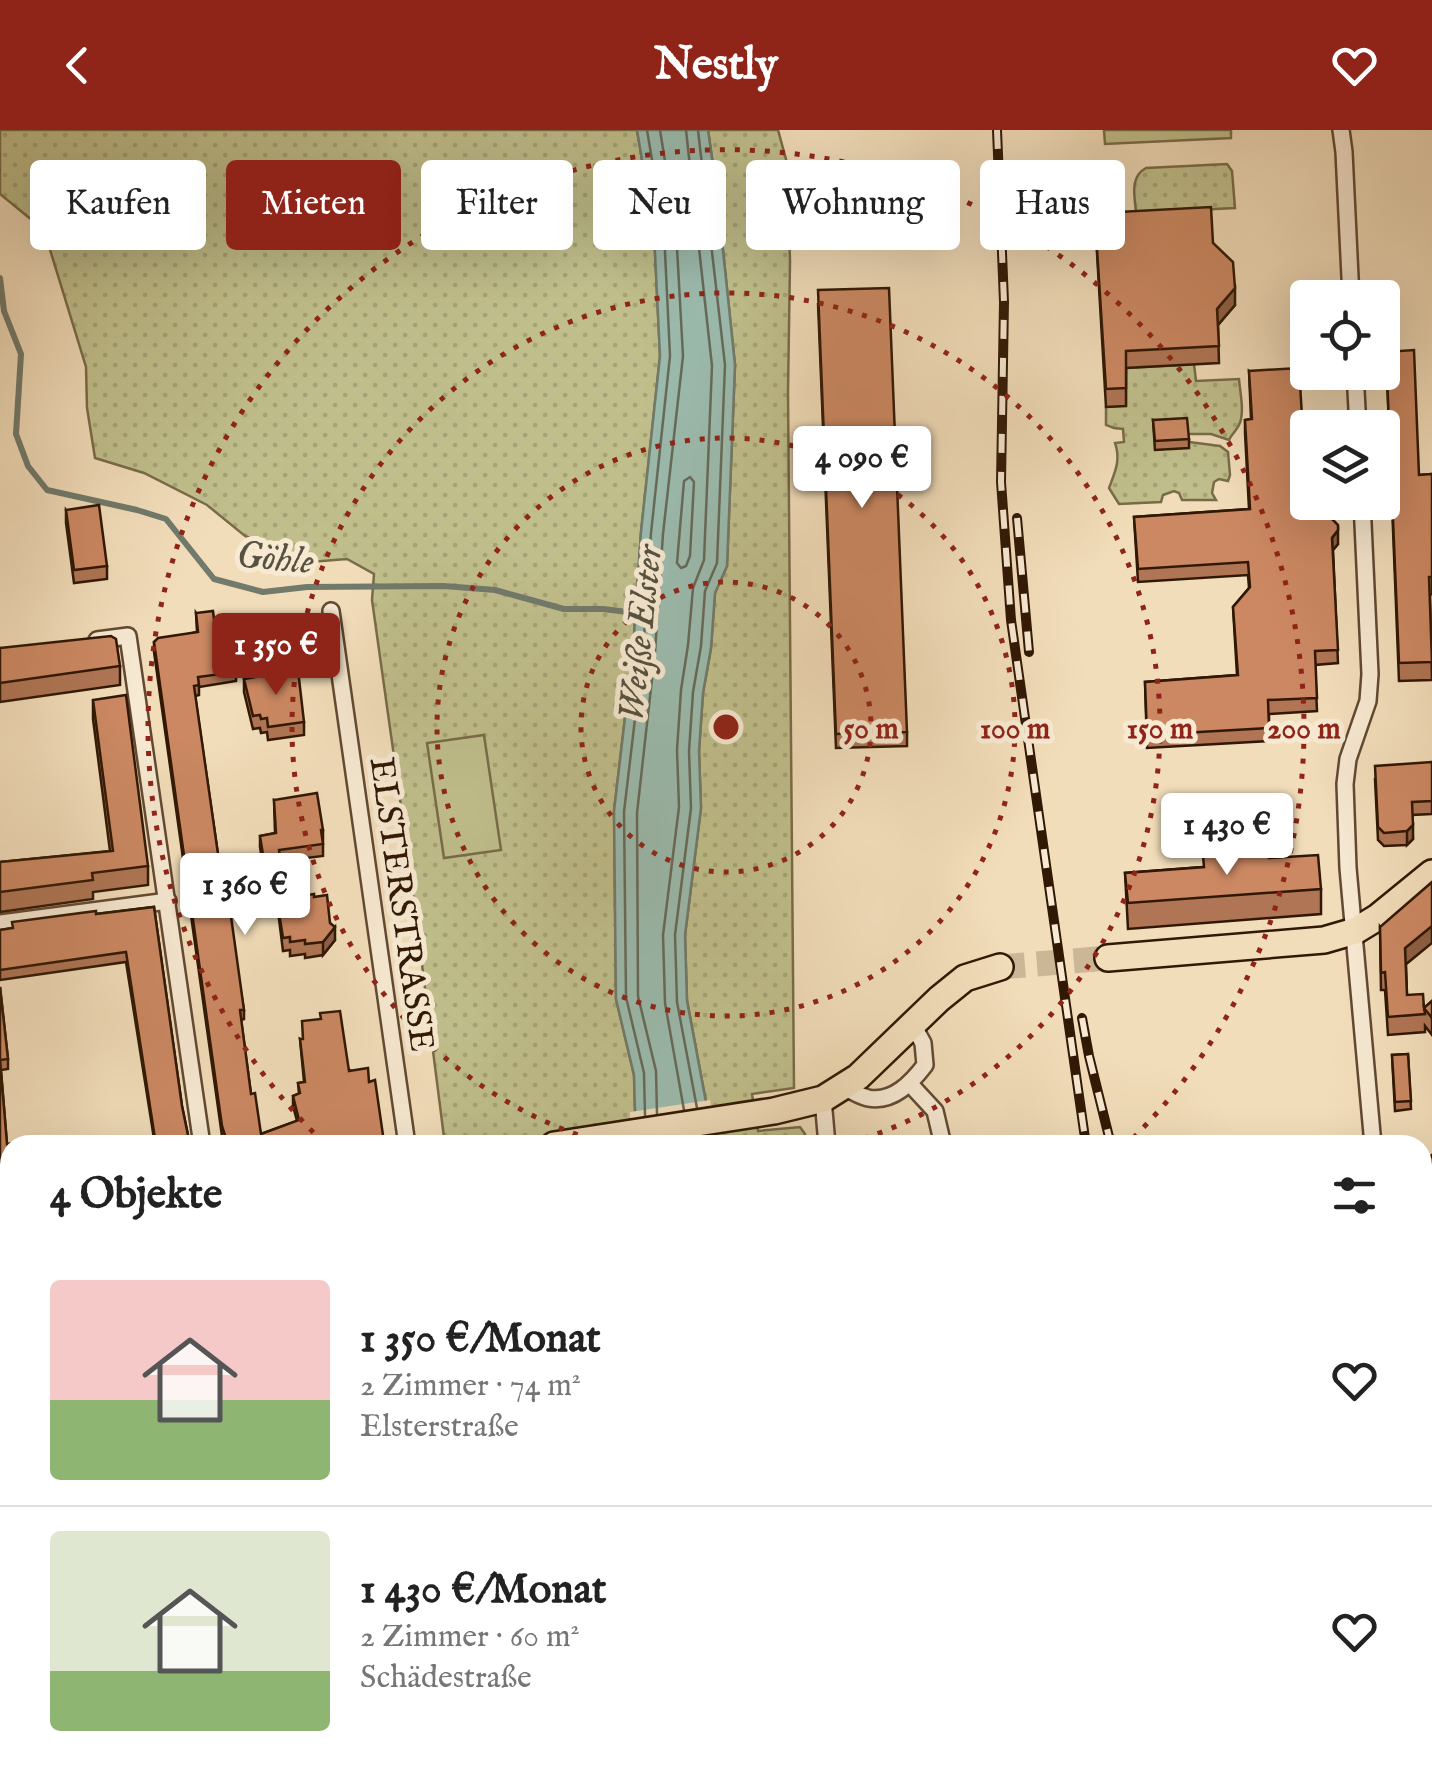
<!DOCTYPE html>
<html lang="de">
<meta charset="utf-8">
<style>
body{margin:0;font-family:"IM FELL English",serif;background:#f6f6f6;color:#222;height:100vh;display:flex;flex-direction:column;font-size:38px;white-space:nowrap}
*{box-sizing:border-box;margin:0}
p{font-size:32px;color:#767676}
.icon{flex:none;width:55px;height:55px;fill:none;stroke:currentColor;stroke-width:2;stroke-linecap:round;stroke-linejoin:round}
.map{position:relative;flex:1;overflow:hidden}
.details{position:absolute;left:0px;top:1005px;width:1432px;height:640px;display:flex;flex-direction:column;background:#fff;border-radius:30px 30px 0 0;box-shadow:0 10px 40px #0002}
.details>*{flex:none}
.hud{position:absolute;left:30px;top:30px;width:1372px;height:90px;display:flex;gap:20px}
.fabs{position:absolute;left:1290px;top:150px;display:grid;gap:20px}
.fabs a{display:grid;place-items:center;width:110px;height:110px;border-radius:10px;background:#fff;box-shadow:0 10px 40px #0002;font-size:50px}
.price{position:absolute;translate:-50% -85px;padding:0 22px;border-radius:10px;background:#fff;color:#222;font-size:32px;line-height:65px;filter:drop-shadow(0 2px 5px #0008)}
.price::after{content:'';position:absolute;left:50%;top:60px;width:30px;height:22px;margin-left:-15px;background:inherit;clip-path:polygon(0 0,100% 0,50% 100%)}
.price.on{background:#8f2418;color:#fff}
ul{padding:0;list-style:none}
li{display:flex;align-items:center;gap:30px;height:250px;padding:0 50px}
li+li{border-top:2px solid #e0e0e0}
li span{display:grid;place-items:center;flex:none;width:280px;height:200px;border-radius:10px;color:#555}
li>.icon{margin-inline-start:auto}
span .icon{width:120px;height:120px;fill:#fffc;stroke-width:1}
li b{font-size:42px}
h2{display:flex;justify-content:space-between;align-items:center;height:120px;padding:0 50px;font-size:42px}
.chip{padding:0 35px;border-radius:10px;background:#fff;box-shadow:0 10px 40px #0002;font-size:35px;line-height:90px}
.chip.on{background:#8f2418;color:#fff}
header{display:flex;justify-content:space-between;align-items:center;height:130px;padding:0 50px;background:#8f2418;color:#fff;font-size:45px;font-weight:700}
.map>svg:first-child{display:block}
</style>
<header><svg class="icon" aria-label="back" viewBox="0 0 24 24"><path d="M15 5l-7 7 7 7"/></svg>Nestly<svg class="icon" aria-label="heart" viewBox="0 0 24 24"><path d="M12 20l-8-8c-3-5 5-10 8-4 3-6 11-1 8 4z"/></svg></header>
<div class="map">
<svg width="1432" height="1645" viewBox="0 0 1432 1645">
<defs>
<pattern id="grass-dots" width="8" height="8" patternUnits="userSpaceOnUse" patternTransform="scale(2.5)"><rect width="8" height="8" fill="#c0bf8c"/><path d="M2 2h.1M6 6h.1" fill="none" stroke="#a5a377" stroke-width="1.8" stroke-linecap="round"/></pattern>
</defs>
<rect width="100%" height="100%" fill="#f2ddba"/>
<filter id="stains"><feTurbulence type="fractalNoise" baseFrequency=".002" numOctaves="4"/><feColorMatrix values="0 0 0 0 .2 0 0 0 0 .09 0 0 0 0 .02 0 0 0 .5 -.17"/></filter>
<radialGradient id="worn" r=".72"><stop offset=".6" stop-color="#630" stop-opacity="0"/><stop offset="1" stop-color="#630" stop-opacity=".3"/></radialGradient>
<g fill="url(#grass-dots)" stroke="#786c48" stroke-width="2.5">
<polygon points="0,0 637,0 654,102 660,226 641,402 633,520 614,681 616,869 634,945 636,1015 445,1015 409,733 372,470 374,444 347,429 310,432 245,406 207,375 144,343 95,328 87,278 86,237 44,100 0,64"/>
<polygon points="708,0 778,0 787,33 790,131 788,263 794,958 752,964 758,1001 800,997 805,1004 806,1015 714,1015 687,870 685,805 701,678 699,621 703,563 711,518 715,463 727,436 735,235 717,63"/>
<path d="M1227 34 1232 41 1235 78 1136 83C1135 67 1129 47 1146 38Z"/>
<path d="M1194 234 1196 251 1239 249C1240 262 1245 283 1239 295 1236 301 1231 305 1229 310L1211 304H1188L1189 312 1220 316 1228 322 1230 345 1228 351 1219 349 1214 352 1212 363 1216 370H1182L1179 363 1174 361 1163 365 1161 372 1119 374 1109 358C1115 342 1121 330 1115 313L1124 312 1123 299 1114 298 1106 295V277L1126 275V238Z"/>
<polygon points="573,1635 783,1635 786,1645 574,1645"/>
</g>
<g fill="#c0bf8c" stroke="#786c48" stroke-width="2.5">
<polygon points="1104,0 1231,0 1231,8 1105,14"/>
<polygon points="484,605 501,720 444,728 427,613"/>
</g>
<polygon fill="#9bbcaf" stroke="#717a6b" stroke-width="2.5" points="637,0 708,0 717,63 735,235 727,436 715,463 711,518 703,563 699,621 701,678 685,805 687,871 714,1015 636,1015 634,945 616,869 614,681 633,520 641,402 660,226 654,102"/>
<polygon fill="#f2ddba" points="710,970 718,1007 668,1015 631,1015 630,982"/>
<g fill="none" stroke-linecap="round" stroke-linejoin="round">
<g stroke="#666a5a" stroke-width="2.5">
<polygon points="690,347 694,352 690,426 686,436 681,438 677,433 684,351"/>
<polyline points="697,978 677,872 675,805 691,678 689,621 693,562 701,516 705,461 717,433 725,235 698,0"/>
<polyline points="684,980 665,873 663,805 679,677 677,620 681,560 688,515 693,458 704,430 712,236 686,0"/>
<polyline points="657,984 656,941 638,866 637,683 655,522 663,404 683,226 676,100 660,0"/>
<polyline points="645,986 644,943 626,867 624,682 643,521 651,403 670,226 664,101 647,0"/>
</g>
<polyline stroke="#717a6b" stroke-width="6" points="0,148 4,181 21,224 16,304 28,336 47,360 137,380 166,389 214,449 263,462 307,457 444,456 495,460 564,479 603,479 644,484"/>
<polyline stroke="#cbb696" stroke-width="25" stroke-dasharray="25 12" stroke-linecap="butt" points="1000,837 1108,828"/>
<g stroke="#614932" stroke-width="20">
<g id="street">
<polyline points="1341,0 1344,22 1351,168"/>
<polyline points="1355,242 1358,298"/>
<polyline points="1362,372 1370,544 1368,571 1348,629 1345,654 1348,738 1373,1015"/>
<polyline points="331,481 407,1015"/>
<polyline points="97,510 128,506 202,1015"/>
<polyline points="0,793 168,771"/>
<polyline points="910,954 935,981 943,1015"/>
<path d="M844 957C851 961 860 966 868 968 893 973 912 952 925 935L923 913 913 895"/>
<polyline points="823,969 827,1015"/>
<polyline points="1422,1621 1424,1645"/>
<polyline points="912,1635 912,1645"/>
</g>
</g>
<g stroke="#311804" stroke-width="28">
<g id="secondary">
<polyline points="0,1306 10,1321"/>
<polyline points="124,1635 127,1645"/>
</g>
</g>
<g stroke="#311804" stroke-width="30">
<g id="primary">
<polyline points="1108,828 1324,810 1355,801 1378,787 1432,743"/>
<polyline points="554,1015 774,981 823,969 858,947 939,869 965,848 1000,837"/>
<polyline points="0,1162 10,1159"/>
</g>
</g>
<use href="#street" stroke="#f7e9d2" stroke-width="15"/>
<use href="#secondary" stroke="#f7e9d2" stroke-width="22"/>
<use href="#primary" stroke="#f2ddba" stroke-width="25"/>
<g stroke="#311804" stroke-width="10">
<g id="rail">
<polyline points="997,0 1004,172 1001,352 1011,490 1086,1015"/>
<polyline points="1017,388 1029,522"/>
<polyline points="1082,888 1089,926 1111,1015"/>
<polyline points="1214,1635 1214,1645"/>
</g>
</g>
<use href="#rail" stroke="#f7e9d2" stroke-width="6" stroke-dasharray="19" stroke-linecap="butt"/>
</g>
<g fill="#af7554" stroke="#311804" stroke-width="2.5">
<polygon points="1094,72 1213,113 1235,175 1218,195 1219,233 1126,238 1126,276 1106,277"/>
<polygon points="818,173 907,602 907,616 836,618"/>
<polygon points="1386,222 1419,345 1432,344 1432,464 1430,465 1432,550 1399,551"/>
<polygon points="1249,241 1302,286 1338,414 1333,420 1338,533 1315,535 1317,581 1269,584 1269,611 1147,618 1145,552 1237,545 1233,477 1249,458 1248,445 1138,452 1134,387 1249,379 1245,303 1245,290 1251,289"/>
<polygon points="1153,290 1189,309 1189,318 1155,320"/>
<polygon points="66,380 107,436 107,449 74,453 66,393"/>
<polygon points="196,483 236,542 236,551 199,557 199,565 195,566 221,745 244,880 244,889 241,890 251,964 261,1004 297,991 293,976 293,966 299,964 298,953 304,952 300,909 369,952 384,1015 224,1015 222,1006 154,522 154,512 197,502"/>
<polygon points="0,518 120,536 120,555 0,572"/>
<polygon points="244,549 304,592 304,605 268,610 267,602 261,603 260,598 253,599 244,562"/>
<polygon points="93,570 148,736 148,755 93,762 93,769 0,782 0,732 110,721 93,589"/>
<polygon points="1432,632 1432,684 1412,685 1413,709 1407,715 1384,716 1378,710 1375,649"/>
<polygon points="274,670 323,700 323,726 281,731 285,768 314,767 330,793 335,810 323,825 305,828 305,824 290,826 290,820 283,821 277,773 269,774 260,717 260,706 275,703"/>
<polygon points="1203,737 1321,759 1321,784 1128,799 1125,743"/>
<polygon points="154,777 182,976 190,1015 155,1015 126,832 0,850 0,800 96,784"/>
<polygon points="1380,797 1406,835 1407,865 1424,878 1432,871 1432,905 1425,896 1425,902 1388,905 1385,860 1381,860"/>
<polygon points="0,857 8,929 8,939 1,940 7,1014 10,1015 10,1128 0,1129"/>
<polygon points="1408,924 1411,979 1395,981 1392,925"/>
<polygon points="1432,1025 1432,1060 1422,1049 1422,1033"/>
<polygon points="10,1161 10,1269 0,1254 0,1163"/>
<polygon points="1425,1309 1432,1309 1432,1412 1425,1327"/>
</g>
<g fill="#8e5f45" stroke="#311804" stroke-width="2.5">
<polygon points="1235,158 1235,175 1217,196 1217,179"/>
<polygon points="1338,400 1338,414 1332,421 1332,408"/>
<polygon points="1413,695 1413,709 1407,715 1407,701"/>
<polygon points="1432,796 1432,813 1405,835 1405,818"/>
<polygon points="335,797 335,810 323,825 323,812"/>
<polygon points="333,1639 333,1645 323,1645 323,1642"/>
</g>
<g fill="#cb8862" stroke="#311804" stroke-width="2.5">
<polygon points="1118,71 1119,82 1211,77 1213,113 1233,132 1235,158 1217,179 1219,216 1126,221 1126,258 1106,259 1094,72"/>
<polygon points="889,158 907,602 836,604 818,160"/>
<polygon points="1414,220 1419,345 1432,344 1432,447 1429,447 1432,532 1399,533 1386,222"/>
<polygon points="1299,238 1302,286 1325,285 1326,298 1308,298 1308,372 1330,372 1331,388 1338,395 1338,400 1332,408 1338,520 1315,521 1317,568 1268,570 1269,598 1147,605 1145,552 1238,545 1233,477 1250,457 1248,432 1138,439 1134,387 1250,379 1245,290 1252,289 1249,241"/>
<polygon points="1187,288 1189,309 1155,311 1153,290"/>
<polygon points="99,375 107,436 74,440 66,380"/>
<polygon points="213,481 217,514 231,512 236,542 198,547 199,555 194,556 221,745 222,751 226,750 244,880 240,880 251,964 255,963 261,1004 299,990 293,966 300,963 298,953 305,952 300,909 303,909 302,891 321,889 320,883 340,881 349,941 368,938 369,952 375,950 384,1012 374,1015 228,1015 222,996 154,512 158,508 198,502 196,483"/>
<polygon points="111,506 116,509 120,536 0,553 0,518"/>
<polygon points="298,540 304,592 268,597 267,588 261,589 260,585 253,586 244,549"/>
<polygon points="126,565 148,736 92,743 93,750 0,762 0,732 113,721 93,570"/>
<polygon points="1432,632 1432,671 1412,672 1413,695 1407,701 1384,703 1378,697 1375,636"/>
<polygon points="317,663 323,700 321,700 323,714 279,720 285,760 269,762 260,706 276,703 274,670"/>
<polygon points="1268,720 1269,728 1318,725 1321,759 1128,773 1125,743 1204,737 1203,725"/>
<polygon points="1432,752 1432,796 1405,818 1407,865 1423,864 1424,878 1432,871 1432,888 1424,878 1425,884 1388,887 1385,842 1381,843 1380,797"/>
<polygon points="314,764 314,767 327,765 330,793 335,797 323,812 305,814 305,810 290,812 290,807 283,808 277,770"/>
<polygon points="154,777 182,976 190,1015 156,1015 126,822 0,840 0,800 13,798 12,792 96,781 96,784"/>
<polygon points="0,857 8,929 0,930 7,1014 13,1013 13,1015 10,1015 10,1118 0,1119"/>
<polygon points="1408,924 1411,971 1395,972 1392,925"/>
<polygon points="1432,1025 1432,1051 1422,1040 1422,1033"/>
<polygon points="10,1161 10,1251 0,1237 0,1163"/>
<polygon points="1425,1309 1432,1309 1432,1394"/>
<polygon points="266,1635 332,1635 333,1639 323,1642 324,1645 261,1645 259,1638"/>
<polygon points="939,1635 990,1635 999,1640 1005,1639 1006,1645 940,1645"/>
<rect x="1130" y="1635" width="78" height="10"/>
<polygon points="1322,1635 1400,1635 1400,1645 1323,1645"/>
<polygon points="435,1641 436,1645 419,1645"/>
</g>
<g fill="none" stroke="#8f2418" stroke-width="5" stroke-dasharray="5 10">
<circle cx="726" cy="597" r="145"/>
<circle cx="726" cy="597" r="289"/>
<path d="M606 1014A434 434 0 1 1 846 1014"/>
<path d="M324 1013A578 578 0 1 1 1128 1013"/>
</g>
<g text-anchor="middle" stroke-width="10" stroke-linejoin="round" paint-order="stroke">
<g font-size="35" fill="#311804" stroke="#f7e9d2">
<text transform="translate(403 774) rotate(82)" y="12">ELSTERSTRASSE</text>
</g>
<g font-size="38" font-style="italic" fill="#565140" stroke="#f7e9d2">
<text transform="translate(275 427) rotate(5)" y="13">Göhle</text>
<text transform="translate(639 503) rotate(-84)" y="13">Weiße Elster</text>
</g>
</g>
<circle cx="726" cy="597" r="15" fill="#8f2418" stroke="#f7e9d2" stroke-width="5"/>
<g font-size="30" text-anchor="middle" font-weight="bold" fill="#8f2418" stroke="#f7e9d2" stroke-width="10" stroke-linejoin="round" paint-order="stroke">
<text x="871" y="608">50 m</text>
<text x="1015" y="608">100 m</text>
<text x="1160" y="608">150 m</text>
<text x="1304" y="608">200 m</text>
</g>
<rect width="100%" height="100%" filter="url(#stains)"/>
<rect width="100%" height="100%" fill="url(#worn)"/>
</svg>
<div class="fabs">
<a><svg class="icon" aria-label="locate" viewBox="0 0 24 24"><circle cx="12" cy="12" r="6"/><path d="M12 2v4M12 18v4M2 12h4M18 12h4"/></svg></a>
<a><svg class="icon" aria-label="layers" viewBox="0 0 24 24"><path d="M12 4l9 5-9 5-9-5zM3 14l9 5 9-5"/></svg></a>
</div>
<b class="price" style="left:862px;top:381px">4 090 €</b>
<b class="price on" style="left:276px;top:568px">1 350 €</b>
<b class="price" style="left:1227px;top:748px">1 430 €</b>
<b class="price" style="left:245px;top:808px">1 360 €</b>
<div class="hud">
<a class="chip">Kaufen</a>
<a class="chip on">Mieten</a>
<a class="chip">Filter</a>
<a class="chip">Neu</a>
<a class="chip">Wohnung</a>
<a class="chip">Haus</a>
</div>
<section class="details">
<h2>4 Objekte<svg class="icon" aria-label="filters" viewBox="0 0 24 24"><path d="M4 7h16M4 17h16"/><circle cx="9" cy="7" r="2"/><circle cx="15" cy="17" r="2"/></svg></h2>
<ul>
<li><span style="background:linear-gradient(#f6c9c9 60%,#8fb573 0)"><svg class="icon" aria-label="home" viewBox="0 0 24 24"><path d="M3 11l9-7 9 7M6 9v11h12V9"/></svg></span><div><b>1 350 €/Monat</b><p>2 Zimmer · 74 m²</p><p>Elsterstraße</p></div><svg class="icon" aria-label="heart" viewBox="0 0 24 24"><path d="M12 20l-8-8c-3-5 5-10 8-4 3-6 11-1 8 4z"/></svg></li>
<li><span style="background:linear-gradient(#dfe7d0 70%,#8fb573 0)"><svg class="icon" aria-label="home" viewBox="0 0 24 24"><path d="M3 11l9-7 9 7M6 9v11h12V9"/></svg></span><div><b>1 430 €/Monat</b><p>2 Zimmer · 60 m²</p><p>Schädestraße</p></div><svg class="icon" aria-label="heart" viewBox="0 0 24 24"><path d="M12 20l-8-8c-3-5 5-10 8-4 3-6 11-1 8 4z"/></svg></li>
</ul>
</section>
</div>
